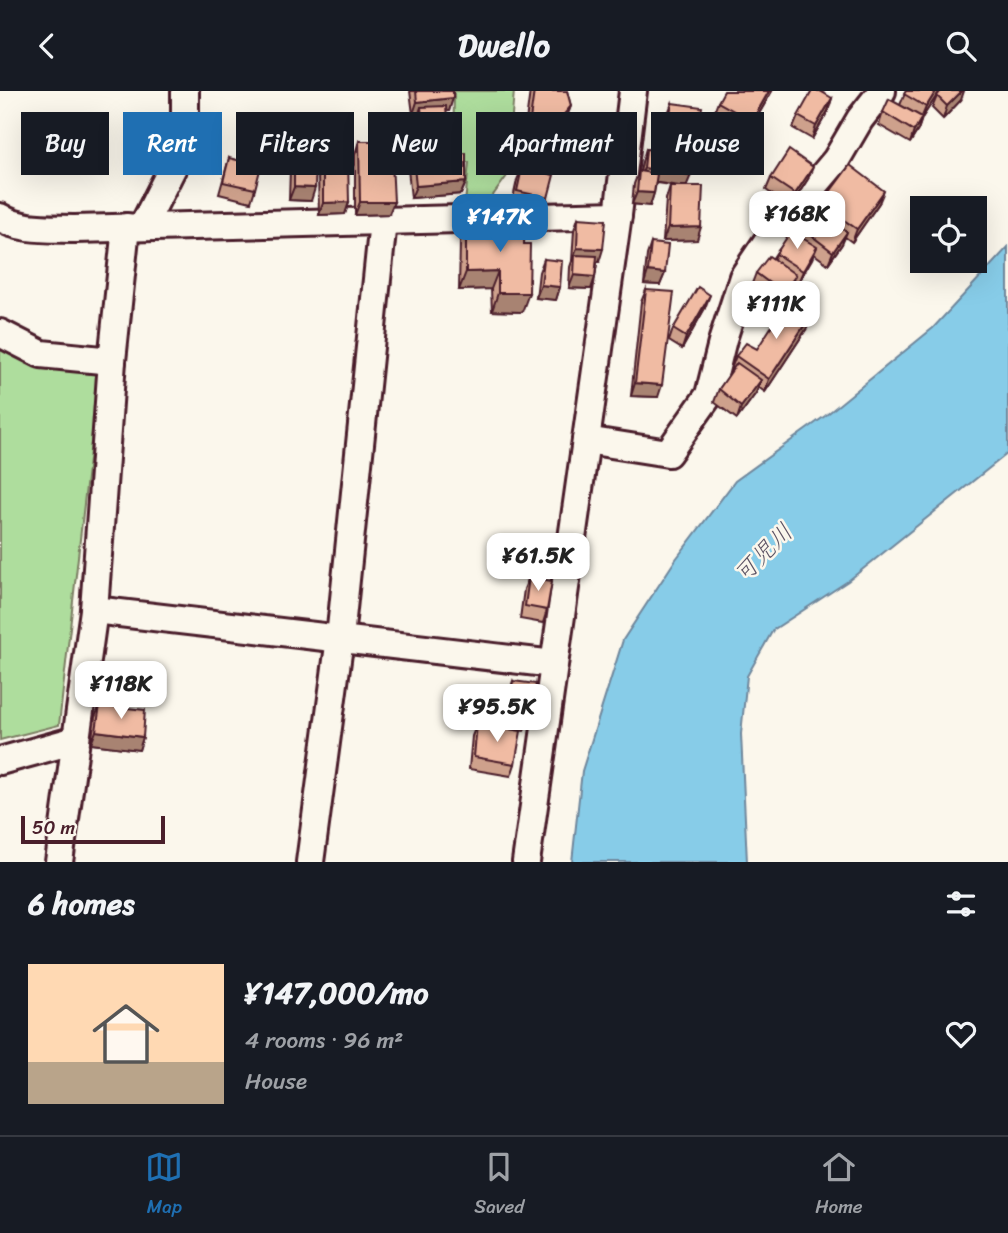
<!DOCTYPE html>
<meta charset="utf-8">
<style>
body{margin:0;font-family:Sriracha,"Klee One",sans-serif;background:#242831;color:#f1f3f6;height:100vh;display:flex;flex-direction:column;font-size:26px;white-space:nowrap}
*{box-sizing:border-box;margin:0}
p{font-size:23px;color:#9ea1a6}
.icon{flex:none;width:38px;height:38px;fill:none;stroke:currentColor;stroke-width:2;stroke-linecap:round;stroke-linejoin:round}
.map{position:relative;height:771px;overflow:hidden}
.sheet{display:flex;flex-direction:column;background:#171b24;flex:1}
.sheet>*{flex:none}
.top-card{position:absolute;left:21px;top:21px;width:966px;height:63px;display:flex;gap:14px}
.fabs{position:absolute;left:910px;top:105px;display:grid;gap:14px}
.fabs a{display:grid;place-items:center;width:77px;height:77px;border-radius:0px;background:#171b24;box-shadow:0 7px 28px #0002;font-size:35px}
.scale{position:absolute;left:21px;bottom:18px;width:144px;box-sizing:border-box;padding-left:7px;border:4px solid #4a1f2b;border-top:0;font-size:19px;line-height:24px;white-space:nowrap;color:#4a1f2b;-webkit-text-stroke:5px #fbf7ec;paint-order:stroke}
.price{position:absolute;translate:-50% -60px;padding:0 16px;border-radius:14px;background:#fff;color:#222;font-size:23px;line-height:46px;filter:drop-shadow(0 2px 4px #0008)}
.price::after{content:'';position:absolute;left:50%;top:42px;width:21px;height:16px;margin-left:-10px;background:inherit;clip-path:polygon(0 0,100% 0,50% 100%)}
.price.selected{background:#1f6fb2;color:#fff}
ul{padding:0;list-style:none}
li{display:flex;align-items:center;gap:21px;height:175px;padding:0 28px}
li+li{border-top:2px solid #363941}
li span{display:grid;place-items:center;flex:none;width:196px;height:140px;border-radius:0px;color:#555}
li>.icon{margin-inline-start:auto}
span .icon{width:84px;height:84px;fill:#fffc;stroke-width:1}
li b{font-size:30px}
h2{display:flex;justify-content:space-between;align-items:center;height:84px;padding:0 28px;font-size:30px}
.pill{padding:0 24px;border-radius:0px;background:#171b24;box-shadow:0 7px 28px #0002;font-size:24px;line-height:63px}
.pill.selected{background:#1f6fb2;color:#fff}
header{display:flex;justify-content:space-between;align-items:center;height:91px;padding:0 28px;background:#171b24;font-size:32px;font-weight:700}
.tabs{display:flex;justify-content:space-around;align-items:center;height:98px;border-top:2px solid #363941;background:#171b24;font-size:19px;color:#9ea1a6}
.tabs a{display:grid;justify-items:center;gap:4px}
.tabs .selected{color:#1f6fb2}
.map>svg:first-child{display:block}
</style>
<header><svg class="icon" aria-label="back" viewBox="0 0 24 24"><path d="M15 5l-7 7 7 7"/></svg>Dwello<svg class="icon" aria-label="search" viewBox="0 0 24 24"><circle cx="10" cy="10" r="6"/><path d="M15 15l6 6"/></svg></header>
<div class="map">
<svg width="1008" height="771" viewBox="0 0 1008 771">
<rect width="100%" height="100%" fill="#fbf7ec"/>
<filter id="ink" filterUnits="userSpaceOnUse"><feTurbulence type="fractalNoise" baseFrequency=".0143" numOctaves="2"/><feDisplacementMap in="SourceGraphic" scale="14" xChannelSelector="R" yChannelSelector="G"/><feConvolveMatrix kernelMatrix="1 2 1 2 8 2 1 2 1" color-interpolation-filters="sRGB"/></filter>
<g filter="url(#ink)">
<g fill="#aedd9d" stroke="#7c7e64" stroke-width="2">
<polygon points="454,0 514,0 507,85 488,111 465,113 469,71 453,69"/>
<polygon points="0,244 99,280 59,634 0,649"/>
</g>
<polygon fill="#87cce8" stroke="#6f879c" stroke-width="2" points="1008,156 1008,362 848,490 773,539 747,585 741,643 747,771 572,771 582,680 623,549 676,468 735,390 825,325 933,237"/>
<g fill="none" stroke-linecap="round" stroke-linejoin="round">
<g stroke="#4a1f2b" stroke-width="32">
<g id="minor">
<path d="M0 126C19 140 53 137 75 138L618 124"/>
<polyline points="143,135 176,70 185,39 185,0"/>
<polyline points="0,242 41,263 112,270"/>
<polyline points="586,349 668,362 709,304 723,248 743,186 766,152 836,69 860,28 882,0"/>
<polyline points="94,519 554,573"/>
<polyline points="0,670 76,649"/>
<polyline points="59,771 94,519 112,270 126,136"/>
<polyline points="310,771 340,547 383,130"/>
<polyline points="526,771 618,124 633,0"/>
</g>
</g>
<use href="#minor" stroke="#fbf7ec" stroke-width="26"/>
</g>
<g fill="#cea18c" stroke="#4a1f2b" stroke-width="2">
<polygon points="410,0 453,0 449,20 446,20 449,60 448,63 466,91 461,103 411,107 408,78 413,66 419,65 417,28 419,22 413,23"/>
<polygon points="530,0 567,0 571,15 564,33 555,46 551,47 543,69 521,68"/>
<polygon points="772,0 748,42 713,24 718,11"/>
<polygon points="906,0 939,0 922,27 918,39 910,52 879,34 883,21 900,14"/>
<polygon points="937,5 961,9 943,28 932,17"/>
<polygon points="832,7 828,20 812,48 793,37 798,25"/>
<polygon points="672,12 686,95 697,149 663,150 666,108 670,95 680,95 656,92 654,102 650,115 632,113 634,93 639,80 640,81 642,71 646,58 661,61 667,25"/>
<polygon points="359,50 389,123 355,124 355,63"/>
<polygon points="294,65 311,110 289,109 290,78"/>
<polygon points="229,67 255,98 251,111 219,103"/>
<polygon points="323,70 349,111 345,123 319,124 318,83"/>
<polygon points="522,77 548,107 544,120 512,112 517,89"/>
<polygon points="771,87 808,88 790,116 766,99"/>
<polygon points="879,112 852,151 845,146 842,153 828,173 814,163 798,192 794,189 791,196 779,214 751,195 756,182 774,168 776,163 796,143 799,135 818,121 821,113"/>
<polygon points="578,127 599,171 597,171 595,186 591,198 569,197 570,176 572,170 574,139"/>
<polygon points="466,133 524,153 522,221 492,220 491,198 459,199 460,151"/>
<polygon points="651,152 665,182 660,194 644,193 647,164"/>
<polygon points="544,168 560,196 556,209 536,207 539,181"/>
<polygon points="646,199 658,306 631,305 641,211"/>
<polygon points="705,217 682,258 669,250 673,238"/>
<polygon points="811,224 807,237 765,301 758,296 756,302 737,328 714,311 719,298 733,279 731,278 736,265 757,258"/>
<polygon points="529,486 547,519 543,532 520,528 524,498"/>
<polygon points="513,590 529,628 524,640 502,637 509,603"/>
<polygon points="100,614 143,646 139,659 91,653 95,626"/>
<polygon points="477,633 515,673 511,685 469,678 472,645"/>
</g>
<g fill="#a88372" stroke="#4a1f2b" stroke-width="2">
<polygon points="769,0 772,0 748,42 752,30"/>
<polygon points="936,0 939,0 938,3 922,27 918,39 910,52 914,40 921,28 926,16"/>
<polygon points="962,0 964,0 961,9 943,28 947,15"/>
<polygon points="453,7 449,20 422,22 421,16 419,22 413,23 417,11"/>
<polygon points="832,7 828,20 812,48 816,35"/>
<polygon points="571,15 564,33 555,46 547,49 553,31"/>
<polygon points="527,50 550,51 543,69 521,68"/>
<polygon points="449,60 444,73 420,74 425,62"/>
<polygon points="813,76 808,88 790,116 795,103"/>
<polygon points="644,77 691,84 686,96 639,89"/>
<polygon points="466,91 461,103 411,107 416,95"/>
<polygon points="294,96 315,97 311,110 289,109"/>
<polygon points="884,100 879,112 852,151 857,138"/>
<polygon points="637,101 654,102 650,115 632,113"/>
<polygon points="349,111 345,123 319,124 323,112"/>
<polygon points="360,111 394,111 389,123 355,124"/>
<polygon points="701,136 697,149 663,150 668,137"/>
<polygon points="847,141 842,153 828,173 833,161"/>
<polygon points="817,156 812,168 798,192 803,180"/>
<polygon points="577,157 603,158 599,171 574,170 575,164 572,170"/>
<polygon points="498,180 491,198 459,199 466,181"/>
<polygon points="648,180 665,182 660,194 644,193"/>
<polygon points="574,184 595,186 591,198 569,197"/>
<polygon points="796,184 791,196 779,214 783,202"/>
<polygon points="541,194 560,196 556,209 536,207"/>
<polygon points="498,202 529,202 522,221 492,220"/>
<polygon points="710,204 705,217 682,258 686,246"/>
<polygon points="811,224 807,237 765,301 769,288"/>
<polygon points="761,289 756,302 737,328 741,316"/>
<polygon points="635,292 662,294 658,306 631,305"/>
<polygon points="96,640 143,646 139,659 91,653"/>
</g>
<g fill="#f0bba3" stroke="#4a1f2b" stroke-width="2">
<polygon points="416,0 453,0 453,7 417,11"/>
<polygon points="534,0 567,0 571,15 561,27 553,31 550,51 527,50"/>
<polygon points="724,0 769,0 752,30 718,11"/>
<polygon points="812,0 820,0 832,7 816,35 798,25"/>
<polygon points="906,0 936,0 926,16 904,3"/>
<polygon points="941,0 962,0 947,15 937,5"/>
<polygon points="889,8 922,26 914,40 883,21"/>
<polygon points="672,12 702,16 691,84 644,77 646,58 663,61"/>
<polygon points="446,15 449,60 425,62 421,16"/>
<polygon points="359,50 391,50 394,111 360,111"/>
<polygon points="789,59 813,76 795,103 771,87"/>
<polygon points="466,62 466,91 416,95 413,66"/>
<polygon points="294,65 316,66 315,97 294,96"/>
<polygon points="229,67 261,75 255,98 223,91"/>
<polygon points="348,69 349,111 323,112 323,70"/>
<polygon points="850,74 884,100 857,138 821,113"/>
<polygon points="522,77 554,84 548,107 517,100"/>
<polygon points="639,80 657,83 654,102 637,101"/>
<polygon points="670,95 703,95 701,136 668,137"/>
<polygon points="813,117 847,141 833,161 799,135"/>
<polygon points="578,127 606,129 603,158 577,157"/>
<polygon points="525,129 524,153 530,153 529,202 498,202 498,180 466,181 466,133"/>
<polygon points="791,140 817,156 803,180 776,163"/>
<polygon points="651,152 668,154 665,182 648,180"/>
<polygon points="575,164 597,165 595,186 574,184"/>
<polygon points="769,165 796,184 783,202 756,182"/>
<polygon points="544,168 562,170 560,196 541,194"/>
<polygon points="698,196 710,204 686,246 673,238"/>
<polygon points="646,199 674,201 662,294 635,292"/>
<polygon points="788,210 811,224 769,288 736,265 746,252 757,258"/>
<polygon points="737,272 761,289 741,316 719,298"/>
<polygon points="529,486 552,490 547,519 525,515"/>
<polygon points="513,590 536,593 529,628 507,624"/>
<polygon points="100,614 145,619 143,646 96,640"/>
<polygon points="477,633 521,640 515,673 474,666"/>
</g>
</g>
<g text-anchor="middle" stroke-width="5" stroke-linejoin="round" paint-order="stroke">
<g font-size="24" font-style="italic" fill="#5c5364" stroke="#fbf7ec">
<text transform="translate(763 462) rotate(-45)" y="8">可児川</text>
</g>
</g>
</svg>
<div class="fabs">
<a><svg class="icon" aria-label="locate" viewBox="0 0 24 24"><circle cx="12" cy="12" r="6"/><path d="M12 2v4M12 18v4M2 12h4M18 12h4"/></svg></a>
</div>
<div class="scale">50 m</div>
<b class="price" style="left:797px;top:160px">¥168K</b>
<b class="price selected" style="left:500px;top:163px">¥147K</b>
<b class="price" style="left:776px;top:250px">¥111K</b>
<b class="price" style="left:538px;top:502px">¥61.5K</b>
<b class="price" style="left:121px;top:630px">¥118K</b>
<b class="price" style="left:497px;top:653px">¥95.5K</b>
<div class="top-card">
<a class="pill">Buy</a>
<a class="pill selected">Rent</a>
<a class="pill">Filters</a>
<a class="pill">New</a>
<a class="pill">Apartment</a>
<a class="pill">House</a>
</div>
</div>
<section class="sheet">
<h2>6 homes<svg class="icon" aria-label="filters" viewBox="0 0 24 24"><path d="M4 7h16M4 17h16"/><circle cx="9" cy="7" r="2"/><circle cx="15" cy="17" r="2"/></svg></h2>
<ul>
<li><span style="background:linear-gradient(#ffd9b3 70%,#b9a48a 0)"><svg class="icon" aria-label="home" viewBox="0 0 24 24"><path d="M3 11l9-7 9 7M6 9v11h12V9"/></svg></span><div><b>¥147,000/mo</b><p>4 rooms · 96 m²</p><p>House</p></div><svg class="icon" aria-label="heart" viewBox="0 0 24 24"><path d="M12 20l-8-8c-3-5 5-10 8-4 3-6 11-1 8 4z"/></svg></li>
</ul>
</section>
<nav class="tabs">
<a class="selected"><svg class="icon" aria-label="map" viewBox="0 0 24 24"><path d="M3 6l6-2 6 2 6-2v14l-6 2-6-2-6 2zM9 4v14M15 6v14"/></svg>Map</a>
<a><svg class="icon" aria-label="saved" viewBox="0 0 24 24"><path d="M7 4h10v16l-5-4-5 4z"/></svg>Saved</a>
<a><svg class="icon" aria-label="home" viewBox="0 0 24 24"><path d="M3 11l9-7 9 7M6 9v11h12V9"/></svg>Home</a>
</nav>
